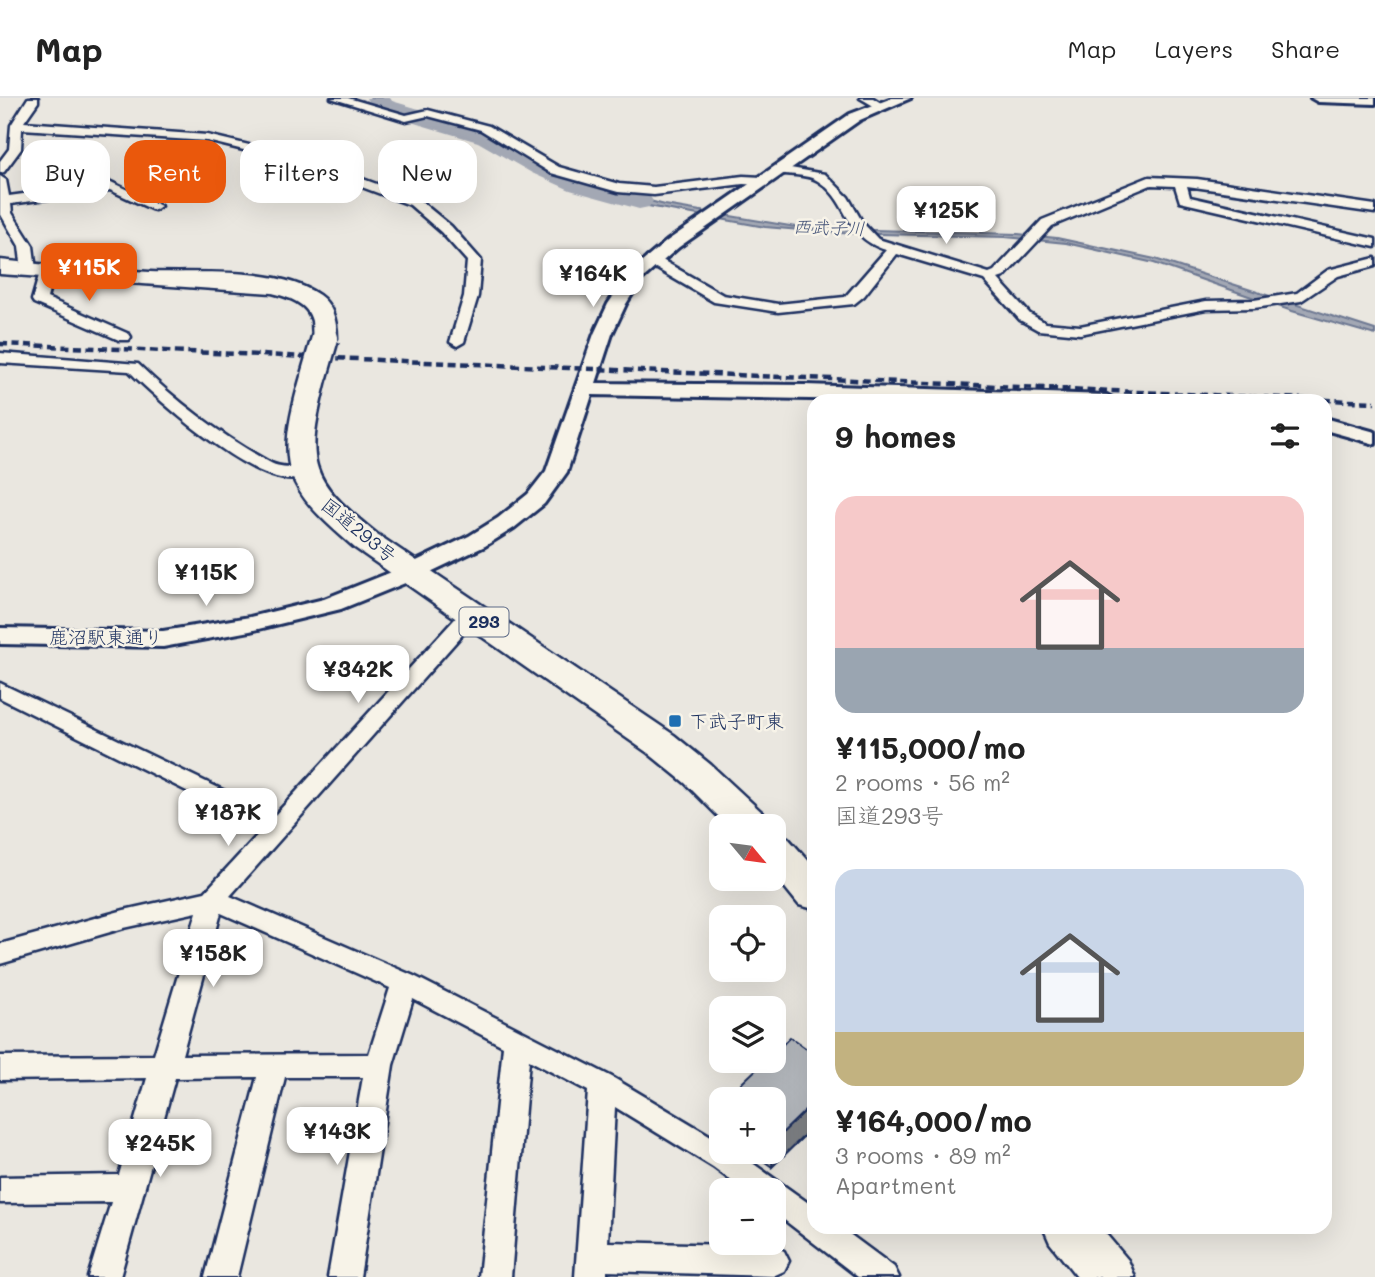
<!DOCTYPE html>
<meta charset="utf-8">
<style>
body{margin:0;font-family:Mali,"Klee One",sans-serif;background:#f2f2f2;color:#222;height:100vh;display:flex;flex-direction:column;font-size:26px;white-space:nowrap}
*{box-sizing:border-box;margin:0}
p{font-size:23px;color:#767676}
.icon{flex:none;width:38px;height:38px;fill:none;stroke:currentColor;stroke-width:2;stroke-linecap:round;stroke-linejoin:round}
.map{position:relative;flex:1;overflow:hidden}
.sheet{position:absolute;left:807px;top:296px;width:525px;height:840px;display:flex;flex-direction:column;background:#fff;border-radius:21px;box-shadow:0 7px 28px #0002}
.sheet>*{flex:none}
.banner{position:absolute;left:21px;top:42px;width:665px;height:63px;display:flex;gap:14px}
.needle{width:46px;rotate:119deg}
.fabs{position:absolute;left:709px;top:716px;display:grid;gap:14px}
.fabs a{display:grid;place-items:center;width:77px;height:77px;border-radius:14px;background:#fff;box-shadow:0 7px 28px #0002;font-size:35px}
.price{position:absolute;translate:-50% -60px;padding:0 16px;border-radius:14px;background:#fff;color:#222;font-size:23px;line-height:46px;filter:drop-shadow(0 2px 4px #0008)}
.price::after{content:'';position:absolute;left:50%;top:42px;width:21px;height:16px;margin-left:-10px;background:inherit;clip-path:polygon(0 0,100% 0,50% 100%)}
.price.current{background:#ea580c;color:#fff}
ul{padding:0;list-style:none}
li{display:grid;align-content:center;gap:14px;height:371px;padding:0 28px}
li span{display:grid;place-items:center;height:217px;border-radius:21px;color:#555}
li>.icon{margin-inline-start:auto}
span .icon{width:126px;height:126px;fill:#fffc;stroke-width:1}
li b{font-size:30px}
h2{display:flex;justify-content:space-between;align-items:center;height:84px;padding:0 28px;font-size:30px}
.chip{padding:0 24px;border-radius:21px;background:#fff;box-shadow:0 7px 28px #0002;font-size:24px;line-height:63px}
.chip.current{background:#ea580c;color:#fff}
header{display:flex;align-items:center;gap:42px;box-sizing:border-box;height:98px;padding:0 35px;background:#fff;border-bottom:2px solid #e0e0e0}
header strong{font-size:33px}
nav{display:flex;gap:38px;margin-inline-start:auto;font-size:24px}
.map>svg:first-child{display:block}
</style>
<header>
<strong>Map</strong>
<nav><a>Map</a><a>Layers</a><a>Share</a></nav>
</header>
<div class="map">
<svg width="1375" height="1179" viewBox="0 0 1375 1179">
<rect width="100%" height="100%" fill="#eae7e0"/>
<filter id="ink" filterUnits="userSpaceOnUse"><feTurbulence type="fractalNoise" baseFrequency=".0143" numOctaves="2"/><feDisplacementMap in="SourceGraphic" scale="14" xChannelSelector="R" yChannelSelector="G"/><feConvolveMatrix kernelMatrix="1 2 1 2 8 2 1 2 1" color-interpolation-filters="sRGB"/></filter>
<g filter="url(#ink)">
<polygon fill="#a3a8b4" stroke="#6d7892" stroke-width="2" points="372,0 385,0 401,10 479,33 535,68 570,82 665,107 802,130 1018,136 1057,140 1155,161 1375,232 1375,237 1292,213 1154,165 1066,145 1005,139 836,135 765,129 615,102 612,98 537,74 469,35 389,11"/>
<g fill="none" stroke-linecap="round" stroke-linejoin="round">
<polygon fill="#a3a8b4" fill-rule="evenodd" points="366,0 390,0 392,3 496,34 550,63 590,80 649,97 653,103 649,109 639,111 570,92 532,75 478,44 374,13"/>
<g stroke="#1b2f5e" stroke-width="5">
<g id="minor">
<polygon points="28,0 38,0 38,4 24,24 207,37 308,61 418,101 451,128 481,162 478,198 464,244 457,248 450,244 464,198 467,163 441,134 410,107 300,66 207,43 22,31 21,51 4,74 0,75 0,63 9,51 11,27"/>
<polygon points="331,0 348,0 406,17 428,12 489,28 559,69 619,86 654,89 743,78 762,79 768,83 762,87 743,86 654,97 618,94 551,75 481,32 428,18 406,23"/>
<polygon points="860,0 873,0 886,8 877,10"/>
<path d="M779 68 825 76 848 99 863 125 878 141 989 175 994 173 1042 122 1149 79 1197 81 1375 107V115L1187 88 1190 99 1375 141V149L1180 104 1175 88 1151 87 1052 128 1004 179 998 181 1030 216 1046 225 1080 228 1206 203 1254 202 1297 195 1328 172 1375 160V168L1338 178 1301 203 1254 210 1206 211 1080 236 1038 232 1020 222 984 182 897 156 864 198 854 206 778 214 714 204 647 165V159H657L723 197 778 206 845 199 886 152C843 139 850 103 818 83 808 76 787 77 775 75L773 72Z"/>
<polygon points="0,78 6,82 9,98 111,84 161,108 155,112 151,111 110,92 11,106 12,115 33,148 36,172 29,176 22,172 19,148 0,115"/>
<polygon points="47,170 54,174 47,200 129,236 131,239 129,242 119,242 34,205 32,202 40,174"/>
<path d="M0 255 138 266C178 305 221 337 269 364 284 373 301 365 310 374 276 411 154 298 129 273L0 265Z"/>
<path d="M471 509 478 511 481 515 478 519 230 798 414 878 612 979 721 1044V1054H737L814 1109V1129H840L894 1169 899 1179H858L774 1114V1092H744L713 1069 615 1009 608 1144 773 1148 784 1153 789 1163 784 1173 773 1178 607 1173V1179H575L588 993 529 962 511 1179H479L503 948 413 901 393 967 360 1179H328L363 979H285L237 1179H205L257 979 175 980 120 1179H88L111 1104 0 1105V1079L119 1077 147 980 0 982V958L154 957 197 814 124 830 0 866V846L124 812 205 794 263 731 0 600V585L275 717 464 511ZM221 815 390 890 369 956 182 957Z"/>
</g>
</g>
<g stroke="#1b2f5e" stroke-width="6">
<g id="tertiary">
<polygon points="892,0 911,0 860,22 679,149 641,182 626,206 612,236 596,285 805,287 1107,297 1117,303 920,303 592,297 567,374 544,406 514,430 485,448 420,479 341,511 250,533 163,549 0,546 0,530 163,533 250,519 324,501 404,469 469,438 498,420 528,396 546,373 594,236 608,206 629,175 667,143 850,16"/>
<polygon points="1311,0 1375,0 1375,6 1318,4"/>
<polygon points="1325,320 1375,334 1375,346 1325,332"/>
</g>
</g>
<g stroke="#1b2f5e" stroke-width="5">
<g id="trunk">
<path d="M0 162C50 168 100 171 150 174 200 176 277 168 319 197 333 207 337 224 337 240L334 245 325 247 316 245C311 238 313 232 312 223 308 205 288 199 272 195L0 176Z"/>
<path d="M314 270 323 273 327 278C305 365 306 379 377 436L674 637 711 667 766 718 772 728H728L685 685 648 655 355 450C283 389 275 369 301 278L305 273Z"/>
<polygon points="774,736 788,740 814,769 814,811 799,807 774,776"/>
<polygon points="1043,1129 1100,1129 1128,1162 1135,1179 1077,1179 1050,1145"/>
</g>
</g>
<use href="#minor" fill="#f7f3e8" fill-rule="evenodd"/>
<use href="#tertiary" fill="#f7f3e8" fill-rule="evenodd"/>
<use href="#trunk" fill="#f7f3e8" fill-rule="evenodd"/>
<polyline stroke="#1b2f5e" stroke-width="4.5" stroke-dasharray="8 4.5" stroke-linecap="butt" points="0,246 1375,304"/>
<g stroke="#1b2f5e" stroke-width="31" stroke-linecap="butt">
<polyline id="trunk-bridge" points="314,278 325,240"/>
</g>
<use href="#trunk-bridge" stroke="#f7f3e8" stroke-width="26"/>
</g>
<polygon fill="#9da0a4" stroke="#1b2f5e" stroke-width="2" points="814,956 814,1028 772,1069 751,1054 774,1054 774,1001"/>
<polygon fill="#7f8286" stroke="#1b2f5e" stroke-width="2" points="814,1004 814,1028 772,1069 774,1043"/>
<polygon fill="#b6babf" stroke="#1b2f5e" stroke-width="2" points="790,939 814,956 814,1004 774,1043 774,1001 725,1001 766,962 774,962 774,955"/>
</g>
<rect fill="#1f6fb2" stroke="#f7f3e8" stroke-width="2.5" x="668" y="616" width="14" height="14" rx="3.5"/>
<g text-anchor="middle" stroke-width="5" stroke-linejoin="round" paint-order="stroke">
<g font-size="18" font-style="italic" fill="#445378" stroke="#f7f3e8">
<text transform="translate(829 130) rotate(2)" y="6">西武子川</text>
</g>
<rect fill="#f7f3e8" stroke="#5d6a87" stroke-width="2" x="459.5" y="509.5" width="49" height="29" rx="5"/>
<g font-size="18" font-weight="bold" fill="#1b2f5e">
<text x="484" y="530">293</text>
</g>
<g font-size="19" fill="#1b2f5e" stroke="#f7f3e8">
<text transform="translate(359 432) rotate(39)" y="7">国道293号</text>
<text x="106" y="546">鹿沼駅東通り</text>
</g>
<g font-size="19" fill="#1b2f5e" stroke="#f7f3e8" text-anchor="start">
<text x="689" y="630">下武子町東</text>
</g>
</g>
</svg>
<div class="fabs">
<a><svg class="needle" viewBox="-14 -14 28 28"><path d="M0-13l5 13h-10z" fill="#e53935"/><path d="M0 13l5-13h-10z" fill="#767676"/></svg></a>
<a><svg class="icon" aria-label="locate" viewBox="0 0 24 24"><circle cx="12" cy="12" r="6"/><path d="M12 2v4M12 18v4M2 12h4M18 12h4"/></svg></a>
<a><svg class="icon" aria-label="layers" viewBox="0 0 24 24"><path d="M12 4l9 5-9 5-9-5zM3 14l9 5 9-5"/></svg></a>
<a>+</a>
<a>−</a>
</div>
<b class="price" style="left:946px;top:148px">¥125K</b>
<b class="price current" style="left:89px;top:205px">¥115K</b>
<b class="price" style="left:593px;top:211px">¥164K</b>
<b class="price" style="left:206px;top:510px">¥115K</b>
<b class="price" style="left:358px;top:607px">¥342K</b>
<b class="price" style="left:228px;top:750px">¥187K</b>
<b class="price" style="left:213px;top:891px">¥158K</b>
<b class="price" style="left:337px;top:1069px">¥143K</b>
<b class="price" style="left:160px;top:1081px">¥245K</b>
<div class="banner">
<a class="chip">Buy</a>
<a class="chip current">Rent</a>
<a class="chip">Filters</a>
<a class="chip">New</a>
</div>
<section class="sheet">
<h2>9 homes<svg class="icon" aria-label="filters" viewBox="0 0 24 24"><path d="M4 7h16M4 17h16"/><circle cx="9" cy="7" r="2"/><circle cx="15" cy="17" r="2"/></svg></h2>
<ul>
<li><span style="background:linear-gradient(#f6c9c9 70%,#9aa5b1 0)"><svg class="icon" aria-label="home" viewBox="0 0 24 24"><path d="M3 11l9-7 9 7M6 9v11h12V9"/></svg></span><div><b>¥115,000/mo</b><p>2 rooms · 56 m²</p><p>国道293号</p></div></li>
<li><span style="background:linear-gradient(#c9d6e8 75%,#c2b280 0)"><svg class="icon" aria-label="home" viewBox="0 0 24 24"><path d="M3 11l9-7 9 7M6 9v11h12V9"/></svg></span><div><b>¥164,000/mo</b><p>3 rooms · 89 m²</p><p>Apartment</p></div></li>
</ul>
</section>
</div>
